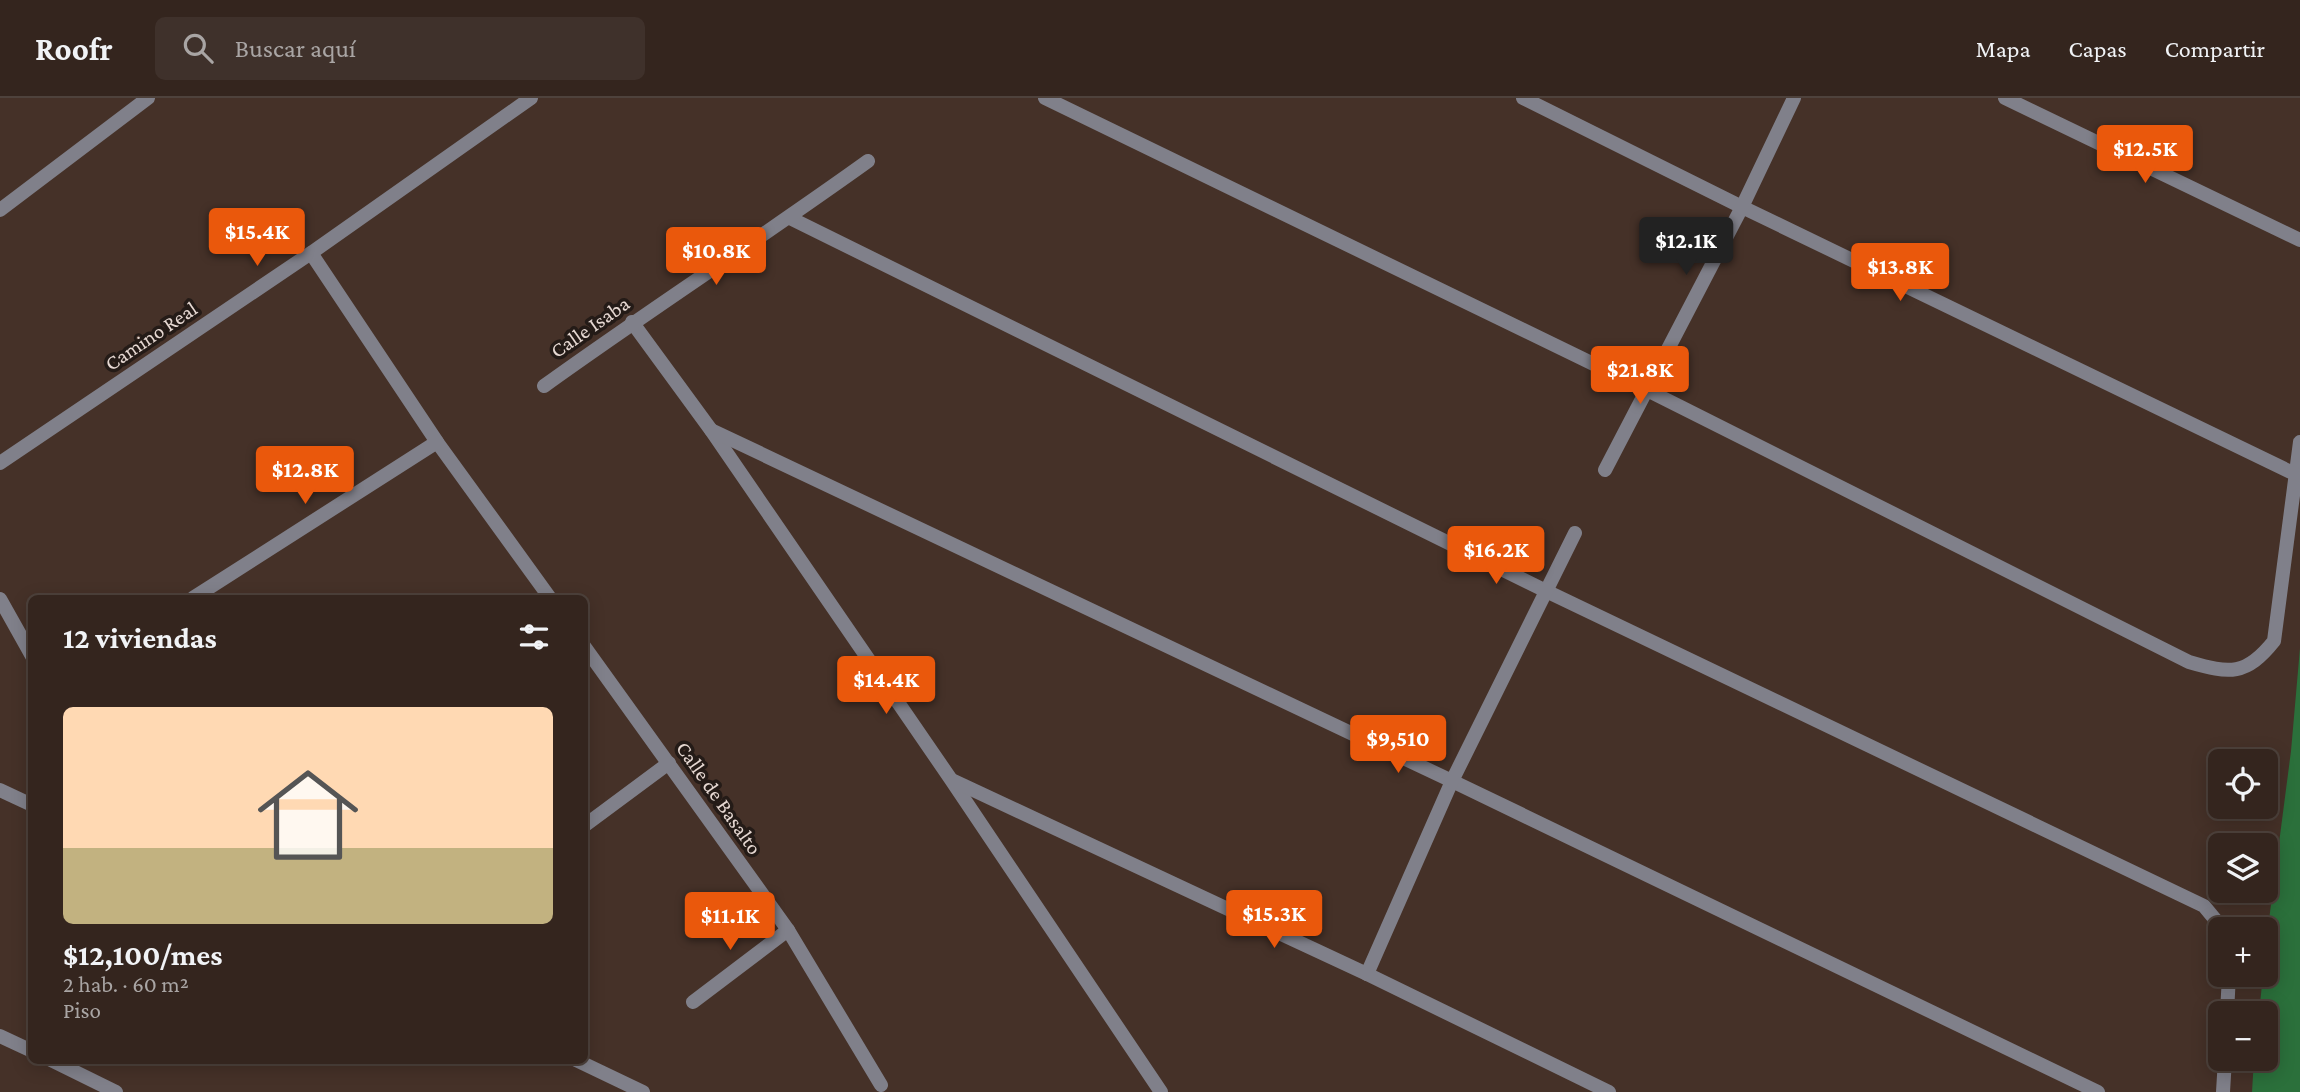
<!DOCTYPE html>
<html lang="es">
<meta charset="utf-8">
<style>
body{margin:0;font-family:"Crimson Pro",serif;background:#3f312b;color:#f1f3f6;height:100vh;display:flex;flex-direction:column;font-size:26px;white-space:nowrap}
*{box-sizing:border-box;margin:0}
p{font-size:23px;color:#a9a5a4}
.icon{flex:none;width:38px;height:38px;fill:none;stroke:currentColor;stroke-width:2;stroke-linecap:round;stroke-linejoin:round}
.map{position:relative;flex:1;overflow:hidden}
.panel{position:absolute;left:28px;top:497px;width:560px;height:469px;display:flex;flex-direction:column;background:#34251e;border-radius:10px;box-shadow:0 4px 18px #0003,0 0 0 2px #4e423c}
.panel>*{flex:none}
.fabs{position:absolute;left:2208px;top:651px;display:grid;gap:14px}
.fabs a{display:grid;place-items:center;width:70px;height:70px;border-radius:10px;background:#34251e;box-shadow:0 4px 18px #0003,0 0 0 2px #4e423c;font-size:35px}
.price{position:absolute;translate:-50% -60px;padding:0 16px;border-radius:7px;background:#ea580c;color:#fff;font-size:23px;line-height:46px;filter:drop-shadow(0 2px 4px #0008)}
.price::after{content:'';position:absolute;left:50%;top:42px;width:21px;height:16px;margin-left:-10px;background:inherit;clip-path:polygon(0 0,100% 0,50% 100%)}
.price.current{background:#222;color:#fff}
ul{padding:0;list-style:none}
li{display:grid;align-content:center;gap:14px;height:371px;padding:0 35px}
li span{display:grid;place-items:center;height:217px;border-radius:10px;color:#555}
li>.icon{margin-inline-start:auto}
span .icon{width:126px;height:126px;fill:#fffc;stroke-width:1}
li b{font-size:30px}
h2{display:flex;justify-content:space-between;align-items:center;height:84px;padding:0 35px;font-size:30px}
header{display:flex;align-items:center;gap:42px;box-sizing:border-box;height:98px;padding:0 35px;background:#34251e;border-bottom:2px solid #4e423c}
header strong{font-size:33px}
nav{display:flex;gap:38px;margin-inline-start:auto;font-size:24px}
.search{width:490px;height:63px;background:#3f312b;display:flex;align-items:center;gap:18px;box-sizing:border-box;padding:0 24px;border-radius:10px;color:#a9a5a4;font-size:26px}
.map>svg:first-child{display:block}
</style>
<header>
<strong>Roofr</strong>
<div class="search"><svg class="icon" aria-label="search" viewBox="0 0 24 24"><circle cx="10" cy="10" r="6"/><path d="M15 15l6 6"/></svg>Buscar aquí</div>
<nav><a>Mapa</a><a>Capas</a><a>Compartir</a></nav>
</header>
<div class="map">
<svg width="2300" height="994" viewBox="0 0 2300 994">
<rect width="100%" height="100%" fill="#453128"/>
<polygon fill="#2b703b" points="2300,550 2300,994 2252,994 2254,961 2266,961 2266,915 2259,915 2263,877 2266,877 2266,845 2291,653"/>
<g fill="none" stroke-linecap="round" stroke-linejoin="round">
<g stroke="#80808a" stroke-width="14">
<path d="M1045 0 1647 292 2189 564C2230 576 2246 578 2274 543L2300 344"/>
<polyline points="1523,0 1742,109 2295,376"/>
<polyline points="2005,0 2300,142"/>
<polyline points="0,112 148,0"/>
<polyline points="790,120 1546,493 2204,808 2223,831"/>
<polyline points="311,155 437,344 550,500"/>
<polyline points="632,224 711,332 952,683 1161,994"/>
<path d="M544 288C651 211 761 140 868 63"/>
<polyline points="711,332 1452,683 2098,994"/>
<polyline points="0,365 311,155 531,0"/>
<polyline points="1605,372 1742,109 1794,0"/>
<polyline points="193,500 437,344"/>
<polyline points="0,501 32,558"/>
<polyline points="584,548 788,832 881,987"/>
<polyline points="954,683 1367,876 1609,994"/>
<polyline points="0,692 32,707"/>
<polyline points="584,728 669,665"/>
<polyline points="1367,876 1452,683 1575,435"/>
<polyline points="693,904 788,832"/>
<polyline points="2227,915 2229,877"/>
<polyline points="0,938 32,953"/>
<polyline points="51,962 116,994"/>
<polyline points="576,962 643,994"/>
<polyline points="2223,994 2225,961"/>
</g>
</g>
<g text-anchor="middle" stroke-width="7" stroke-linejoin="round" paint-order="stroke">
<g font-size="21" fill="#e6d8d2" stroke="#241b17">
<text transform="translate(590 229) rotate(-35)" y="7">Calle Isaba</text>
<text transform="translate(151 238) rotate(-34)" y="7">Camino Real</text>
<text transform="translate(719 700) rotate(55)" y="7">Calle de Basalto</text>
</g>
</g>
</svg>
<div class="fabs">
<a><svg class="icon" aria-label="locate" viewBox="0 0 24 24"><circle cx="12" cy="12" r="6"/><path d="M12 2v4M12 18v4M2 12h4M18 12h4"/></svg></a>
<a><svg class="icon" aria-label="layers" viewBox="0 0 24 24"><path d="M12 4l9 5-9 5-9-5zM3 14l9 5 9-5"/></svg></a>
<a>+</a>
<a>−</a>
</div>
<b class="price" style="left:2145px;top:87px">$12.5K</b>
<b class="price" style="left:257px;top:170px">$15.4K</b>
<b class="price current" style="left:1686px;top:179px">$12.1K</b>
<b class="price" style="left:716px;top:189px">$10.8K</b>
<b class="price" style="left:1900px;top:205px">$13.8K</b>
<b class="price" style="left:1640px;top:308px">$21.8K</b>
<b class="price" style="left:305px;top:408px">$12.8K</b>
<b class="price" style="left:1496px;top:488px">$16.2K</b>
<b class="price" style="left:886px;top:618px">$14.4K</b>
<b class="price" style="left:1398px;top:677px">$9,510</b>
<b class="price" style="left:1274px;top:852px">$15.3K</b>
<b class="price" style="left:730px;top:854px">$11.1K</b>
<section class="panel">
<h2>12 viviendas<svg class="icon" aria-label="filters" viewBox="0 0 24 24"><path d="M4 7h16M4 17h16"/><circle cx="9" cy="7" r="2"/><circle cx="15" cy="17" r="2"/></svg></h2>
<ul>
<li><span style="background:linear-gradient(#ffd9b3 65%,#c2b280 0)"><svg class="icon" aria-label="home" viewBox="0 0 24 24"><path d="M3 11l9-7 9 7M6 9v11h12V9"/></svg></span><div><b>$12,100/mes</b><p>2 hab. · 60 m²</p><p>Piso</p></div></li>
</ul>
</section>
</div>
